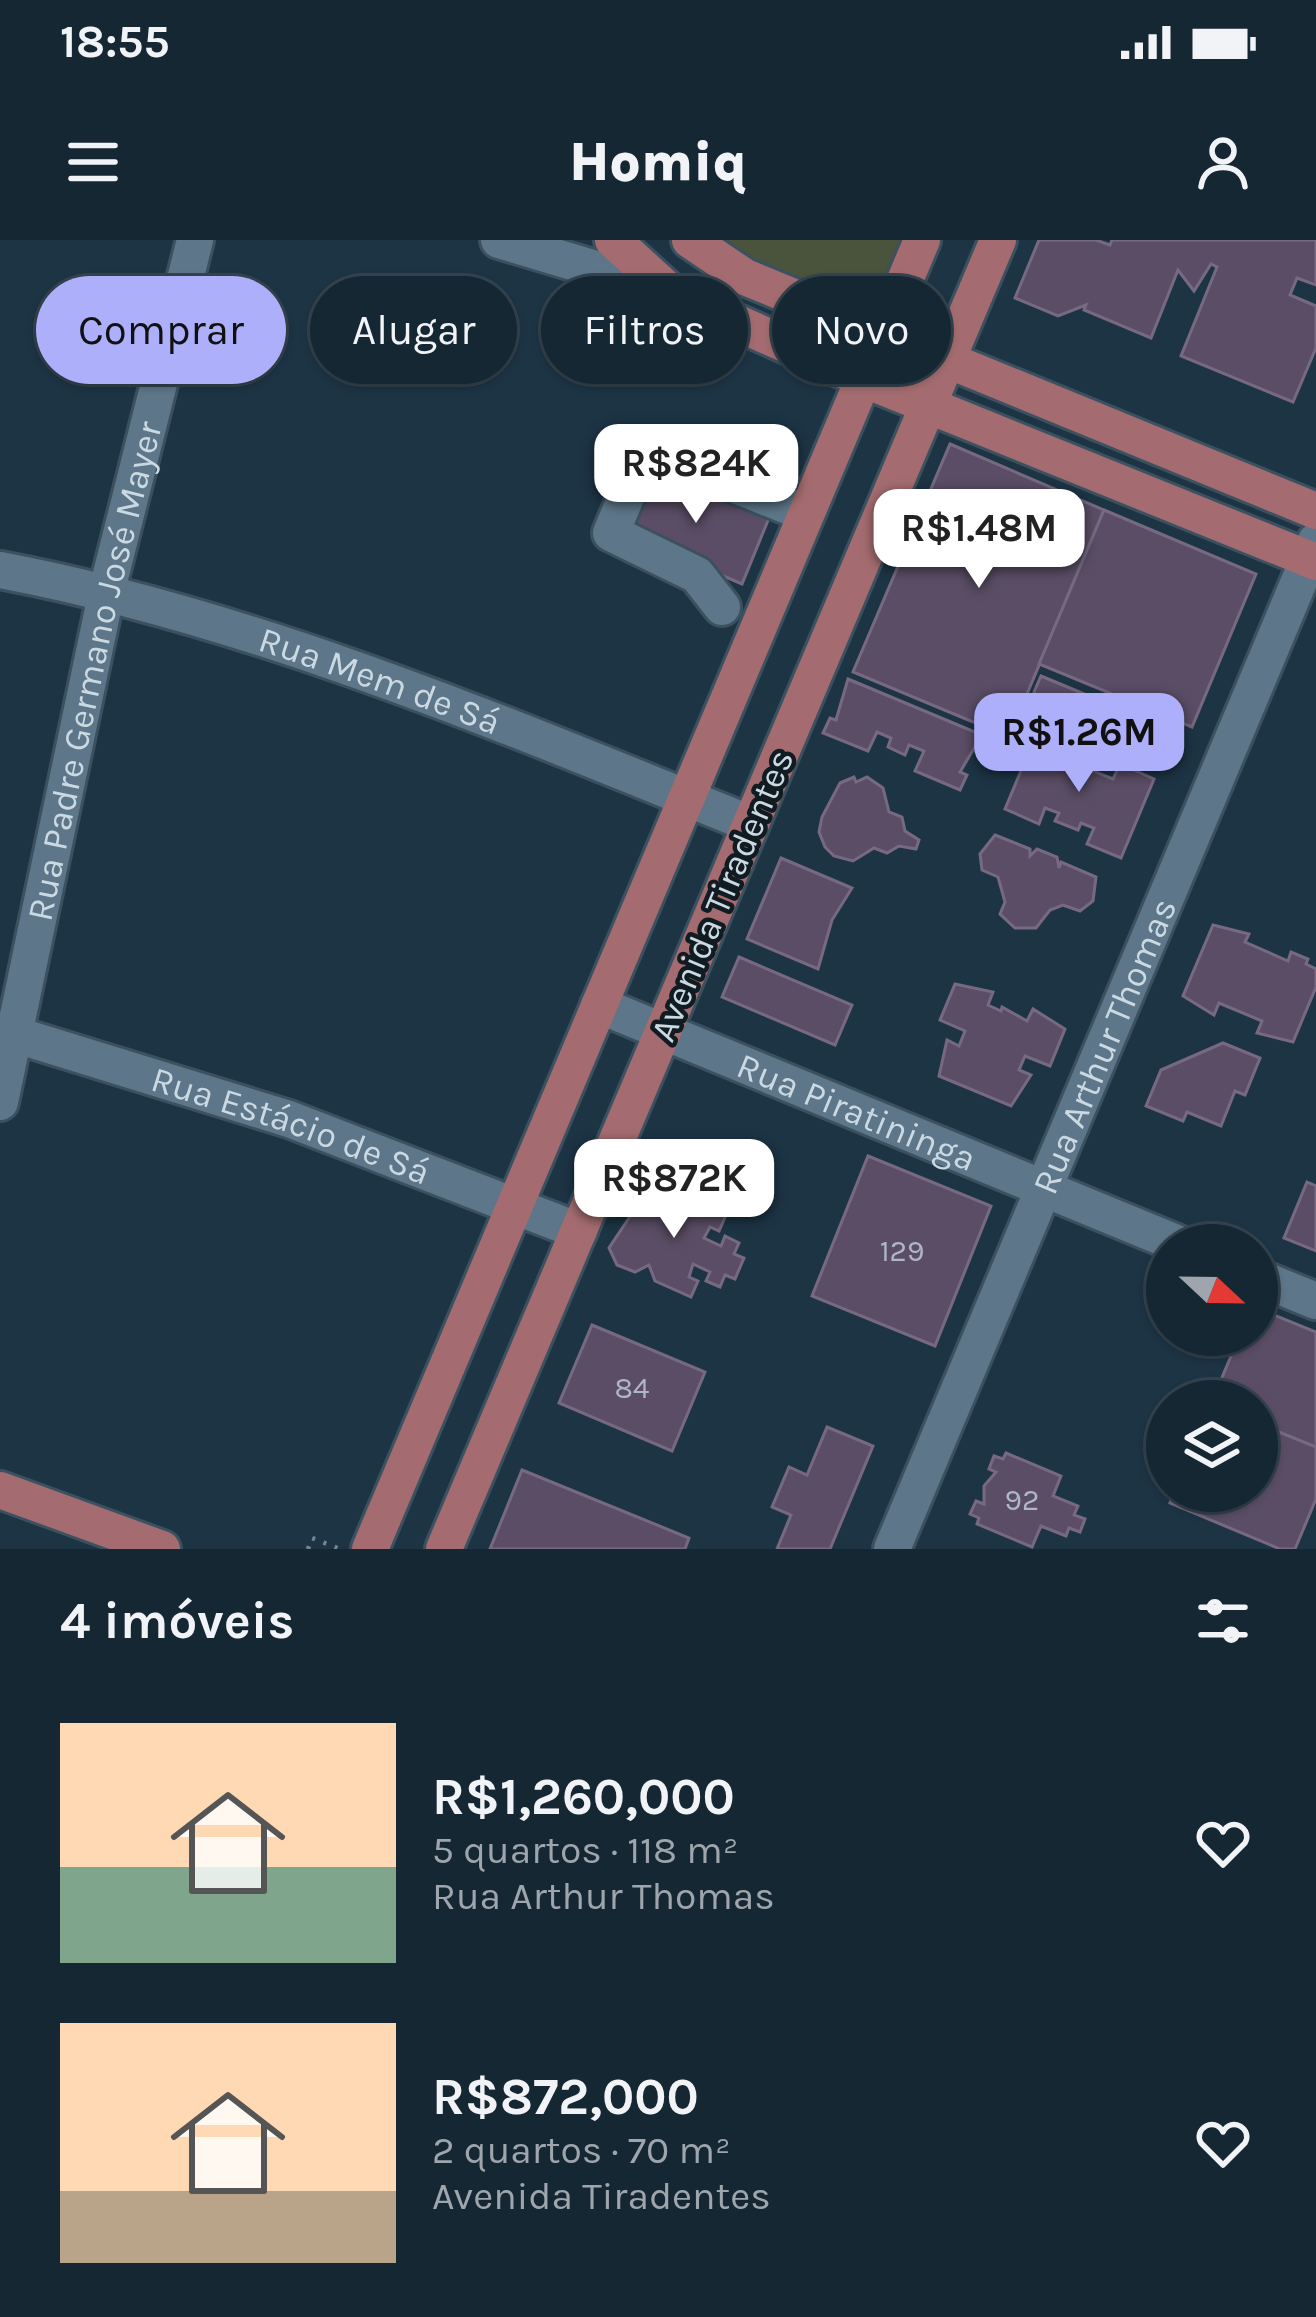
<!DOCTYPE html>
<html lang="pt">
<meta charset="utf-8">
<style>
body{margin:0;font-family:Karla,sans-serif;background:#233340;color:#f1f3f6;height:100vh;display:flex;flex-direction:column;font-size:45px;white-space:nowrap}
*{box-sizing:border-box;margin:0}
p{font-size:39px;color:#9ea5ac}
.icon{flex:none;width:66px;height:66px;fill:none;stroke:currentColor;stroke-width:2;stroke-linecap:round;stroke-linejoin:round}
.map{position:relative;height:1309px;overflow:hidden}
.panel{display:flex;flex-direction:column;background:#162734;flex:1}
.panel>*{flex:none}
.hud{position:absolute;left:36px;top:36px;width:1245px;height:108px;display:flex;gap:24px}
.needle{width:78px;rotate:112deg}
.tools{position:absolute;left:1146px;top:984px;display:grid;gap:24px}
.tools a{display:grid;place-items:center;width:132px;height:132px;border-radius:50%;background:#162734;box-shadow:0 3px 9px #0004,0 0 0 3px #35444f;font-size:60px}
.price{position:absolute;translate:-50% -102px;padding:0 27px;border-radius:24px;background:#fff;color:#222;font-size:39px;line-height:78px;filter:drop-shadow(0 3px 6px #0008)}
.price::after{content:'';position:absolute;left:50%;top:72px;width:36px;height:27px;margin-left:-18px;background:inherit;clip-path:polygon(0 0,100% 0,50% 100%)}
.price.current{background:#adaffb;color:#111}
ul{padding:0;list-style:none}
li{display:flex;align-items:center;gap:36px;height:300px;padding:0 60px}
li span{display:grid;place-items:center;flex:none;width:336px;height:240px;border-radius:0px;color:#555}
li>.icon{margin-inline-start:auto}
span .icon{width:144px;height:144px;fill:#fffc;stroke-width:1}
li b{font-size:51px}
h2{display:flex;justify-content:space-between;align-items:center;height:144px;padding:0 60px;font-size:51px}
.chip{padding:0 42px;border-radius:54px;background:#162734;box-shadow:0 3px 9px #0004,0 0 0 3px #35444f;font-size:42px;line-height:108px}
.chip.current{background:#adaffb;color:#111}
.status{display:flex;justify-content:space-between;align-items:center;height:84px;padding:0 60px;background:#162734;direction:ltr}
.status svg{height:33px;fill:currentColor}
header{display:flex;justify-content:space-between;align-items:center;height:156px;padding:0 60px;background:#162734;font-size:54px;font-weight:800}
.map>svg:first-child{display:block}
</style>
<div class="status"><b>18:55</b><svg viewBox="0 0 49 12"><path d="M0 12V9h3v3zM5 12V6h3v6zM10 12V3h3v9zM15 12V0h3v12zM26 1h20v11H26zM47 4h2v5h-2z"/></svg></div>
<header><svg class="icon" aria-label="menu" viewBox="0 0 24 24"><path d="M4 6h16M4 12h16M4 18h16"/></svg>Homiq<svg class="icon" aria-label="person" viewBox="0 0 24 24"><circle cx="12" cy="8" r="4"/><path d="M4 21q1-7 8-7t8 7"/></svg></header>
<div class="map">
<svg width="1316" height="1309" viewBox="0 0 1316 1309">
<rect width="100%" height="100%" fill="#1d3445"/>
<polygon fill="#4a533c" points="690,0 922,0 883,93"/>
<g fill="#5a4d65" stroke="#766981" stroke-width="3">
<polygon points="1039,0 1096,0 1110,5 1112,0 1316,0 1316,45 1297,38 1290,55 1316,66 1316,108 1293,162 1181,116 1217,27 1211,24 1194,51 1178,30 1151,98 1084,70 1086,65 1058,76 1015,58"/>
<polygon points="950,204 1104,270 1009,497 853,432"/>
<polygon points="649,228 769,278 742,344 622,293"/>
<polygon points="1104,270 1256,334 1192,487 1039,424"/>
<polygon points="1041,436 1166,488 1173,505 1159,521 1153,513 1146,516 1037,471 1034,452"/>
<polygon points="848,439 982,495 960,532 967,535 960,550 915,531 924,511 909,505 905,515 888,507 891,498 877,492 868,511 823,493 830,478 836,480"/>
<polygon points="1038,490 1072,505 1066,520 1113,539 1120,524 1154,539 1121,618 1087,604 1094,588 1081,583 1078,590 1055,581 1059,573 1045,568 1039,584 1005,569"/>
<polygon points="854,537 856,542 867,537 883,548 889,572 902,577 905,591 919,600 916,609 899,606 887,613 874,608 853,621 834,616 825,607 819,592 822,577 840,543"/>
<polygon points="995,595 1030,609 1030,616 1037,609 1057,617 1059,628 1061,622 1096,637 1093,661 1080,671 1063,665 1050,670 1036,688 1015,688 1000,674 1005,662 998,637 982,630 980,614"/>
<polygon points="781,618 852,648 832,680 818,729 747,699"/>
<polygon points="1213,685 1249,694 1245,702 1288,721 1291,712 1308,719 1306,724 1316,729 1316,747 1293,802 1257,793 1262,781 1219,763 1214,775 1183,756"/>
<polygon points="739,717 852,765 835,805 722,757"/>
<polygon points="955,744 993,752 988,765 1001,771 1002,767 1027,781 1033,769 1065,789 1050,826 1025,816 1019,830 1031,835 1011,866 939,836 947,800 959,806 965,791 940,780"/>
<polygon points="1223,803 1260,818 1245,855 1235,851 1221,886 1187,872 1183,881 1146,866 1161,830"/>
<polygon points="868,916 991,966 935,1106 812,1056"/>
<polygon points="1307,942 1316,946 1316,1011 1284,998"/>
<polygon points="652,944 670,951 674,966 690,959 726,975 719,991 710,987 704,998 721,1006 725,996 739,1003 734,1014 744,1018 735,1039 725,1035 720,1047 706,1041 710,1032 693,1024 689,1037 698,1041 691,1057 655,1041 649,1025 635,1032 617,1025 609,1008 631,975 627,967 634,950"/>
<polygon points="1257,1068 1316,1092 1316,1207 1257,1183 1257,1161 1212,1161 1240,1095 1257,1095"/>
<polygon points="592,1085 705,1132 672,1211 559,1163"/>
<polygon points="1257,1183 1316,1207 1316,1259 1295,1309 1280,1309 1170,1263 1175,1251 1257,1251"/>
<polygon points="827,1187 873,1206 830,1309 777,1309 791,1275 772,1267 789,1227 807,1235"/>
<polygon points="1006,1213 1061,1236 1053,1256 1078,1266 1074,1275 1085,1279 1080,1292 1069,1288 1066,1296 1041,1286 1032,1307 977,1284 979,1278 970,1274 976,1261 984,1264 984,1246 996,1232 989,1229 994,1216 1003,1219"/>
<polygon points="522,1230 689,1298 685,1309 490,1309"/>
</g>
<g fill="none" stroke-linecap="round" stroke-linejoin="round">
<g stroke="#3c515f" stroke-width="42">
<g id="minor">
<polyline points="499,0 669,51"/>
<path id="s1" d="M0 330C258 379 508 486 751 584"/>
<polyline points="722,367 697,335 611,293 646,209 805,273"/>
<path id="s2" d="M599 765 1181 1005"/>
<path id="s3" d="M0 790 289 879 579 991"/>
<path id="s4" d="M0 862 107 350 195 0"/>
<polyline points="1257,1037 1316,1061"/>
<path id="s5" d="M892 1309 1316 301"/>
</g>
</g>
<g stroke="#3c515f" stroke-width="42">
<g id="major">
<polyline points="613,0 669,51 695,64 863,139 1316,322"/>
<polyline points="690,0 745,37 1316,271"/>
<polyline points="0,1250 162,1309"/>
<polyline points="370,1309 922,0"/>
<polyline points="444,1309 998,0"/>
</g>
</g>
<polyline stroke="#758795" stroke-width="4.5" stroke-dasharray="3 9" stroke-linecap="butt" points="308,1309 312,1298 340,1309"/>
<use href="#minor" stroke="#5d7689" stroke-width="36"/>
<use href="#major" stroke="#a46c70" stroke-width="36"/>
</g>
<g text-anchor="middle" stroke-width="9" stroke-linejoin="round" paint-order="stroke">
<g font-size="30" fill="#afb6c4">
<text x="902" y="1021">129</text>
<text x="632" y="1158">84</text>
<text x="1022" y="1270">92</text>
</g>
<g font-size="36" fill="#cbd9e3" stroke="#111b22">
<text dy="13" stroke="none"><textPath href="#s4" startOffset="441">Rua Padre Germano José Mayer</textPath></text>
<text dy="13" stroke="none"><textPath href="#s1" startOffset="396">Rua Mem de Sá</textPath></text>
<text transform="translate(721 655) rotate(-67)" y="13">Avenida Tiradentes</text>
<text dy="13" stroke="none"><textPath href="#s5" startOffset="546">Rua Arthur Thomas</textPath></text>
<text dy="13" stroke="none"><textPath href="#s2" startOffset="279">Rua Piratininga</textPath></text>
<text dy="13" stroke="none"><textPath href="#s3" startOffset="306">Rua Estácio de Sá</textPath></text>
</g>
</g>
</svg>
<div class="tools">
<a><svg class="needle" viewBox="-14 -14 28 28"><path d="M0-13l5 13h-10z" fill="#e53935"/><path d="M0 13l5-13h-10z" fill="#9ea5ac"/></svg></a>
<a><svg class="icon" aria-label="layers" viewBox="0 0 24 24"><path d="M12 4l9 5-9 5-9-5zM3 14l9 5 9-5"/></svg></a>
</div>
<b class="price" style="left:696px;top:286px">R$824K</b>
<b class="price" style="left:979px;top:351px">R$1.48M</b>
<b class="price current" style="left:1079px;top:555px">R$1.26M</b>
<b class="price" style="left:674px;top:1001px">R$872K</b>
<div class="hud">
<a class="chip current">Comprar</a>
<a class="chip">Alugar</a>
<a class="chip">Filtros</a>
<a class="chip">Novo</a>
</div>
</div>
<section class="panel">
<h2>4 imóveis<svg class="icon" aria-label="filters" viewBox="0 0 24 24"><path d="M4 7h16M4 17h16"/><circle cx="9" cy="7" r="2"/><circle cx="15" cy="17" r="2"/></svg></h2>
<ul>
<li><span style="background:linear-gradient(#ffd9b3 60%,#7fa58c 0)"><svg class="icon" aria-label="home" viewBox="0 0 24 24"><path d="M3 11l9-7 9 7M6 9v11h12V9"/></svg></span><div><b>R$1,260,000</b><p>5 quartos · 118 m²</p><p>Rua Arthur Thomas</p></div><svg class="icon" aria-label="heart" viewBox="0 0 24 24"><path d="M12 20l-8-8c-3-5 5-10 8-4 3-6 11-1 8 4z"/></svg></li>
<li><span style="background:linear-gradient(#ffd9b3 70%,#b9a48a 0)"><svg class="icon" aria-label="home" viewBox="0 0 24 24"><path d="M3 11l9-7 9 7M6 9v11h12V9"/></svg></span><div><b>R$872,000</b><p>2 quartos · 70 m²</p><p>Avenida Tiradentes</p></div><svg class="icon" aria-label="heart" viewBox="0 0 24 24"><path d="M12 20l-8-8c-3-5 5-10 8-4 3-6 11-1 8 4z"/></svg></li>
</ul>
</section>
